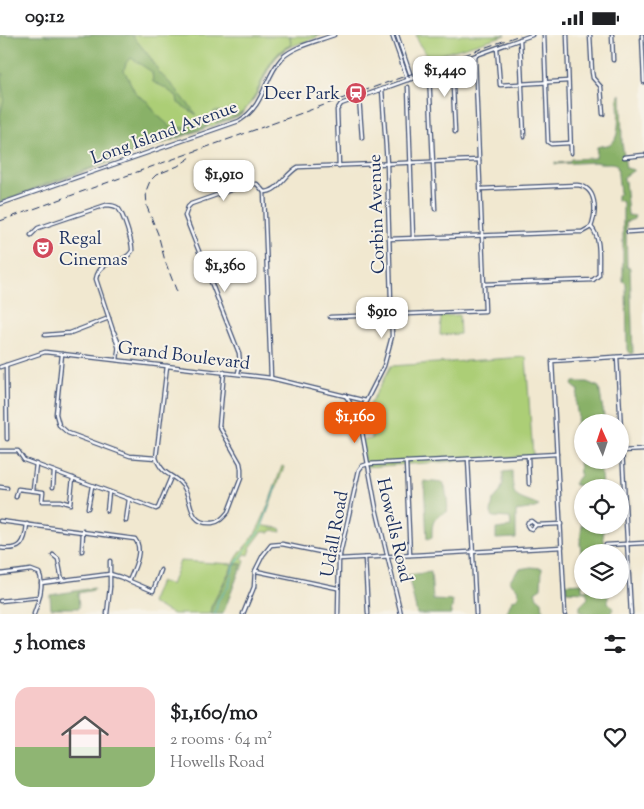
<!DOCTYPE html>
<meta charset="utf-8">
<style>
body{margin:0;font-family:"Sorts Mill Goudy",serif;background:#f2f2f2;color:#202124;height:100vh;display:flex;flex-direction:column;font-size:19px;white-space:nowrap}
*{box-sizing:border-box;margin:0}
p{font-size:16px;color:#757577}
.icon{flex:none;width:28px;height:28px;fill:none;stroke:currentColor;stroke-width:2;stroke-linecap:round;stroke-linejoin:round}
.map{position:relative;height:579px;overflow:hidden}
.side{display:flex;flex-direction:column;background:#fff;flex:1}
.side>*{flex:none}
.needle{width:32px;rotate:357deg}
.buttons{position:absolute;left:574px;top:379px;display:grid;gap:10px}
.buttons a{display:grid;place-items:center;width:55px;height:55px;border-radius:50%;background:#fff;box-shadow:0 1px 4px #0004;font-size:25px}
.price{position:absolute;translate:-50% -42px;padding:0 11px;border-radius:10px;background:#fff;color:#222;font-size:16px;line-height:32px;filter:drop-shadow(0 1px 2px #0008)}
.price::after{content:'';position:absolute;left:50%;top:30px;width:15px;height:11px;margin-left:-8px;background:inherit;clip-path:polygon(0 0,100% 0,50% 100%)}
.price.on{background:#ea580c;color:#fff}
ul{padding:0;list-style:none}
li{display:flex;align-items:center;gap:15px;height:125px;padding:0 15px}
li+li{border-top:1px solid #e0e0e0}
li span{display:grid;place-items:center;flex:none;width:140px;height:100px;border-radius:15px;color:#555}
li>.icon{margin-inline-start:auto}
span .icon{width:60px;height:60px;fill:#fffc;stroke-width:1}
li b{font-size:21px}
h2{display:flex;justify-content:space-between;align-items:center;height:60px;padding:0 15px;font-size:21px}
.status{display:flex;justify-content:space-between;align-items:center;height:35px;padding:0 25px;background:#fff;direction:ltr}
.status svg{height:14px;fill:currentColor}
.map>svg:first-child{display:block}
</style>
<div class="status"><b>09:12</b><svg viewBox="0 0 49 12"><path d="M0 12V9h3v3zM5 12V6h3v6zM10 12V3h3v9zM15 12V0h3v12zM26 1h20v11H26zM47 4h2v5h-2z"/></svg></div>
<div class="map">
<svg width="644" height="579" viewBox="0 0 644 579">
<rect width="100%" height="100%" fill="#f7f3e8"/>
<filter id="ink" filterUnits="userSpaceOnUse"><feTurbulence type="fractalNoise" baseFrequency=".02" numOctaves="2"/><feDisplacementMap in="SourceGraphic" scale="10" xChannelSelector="R" yChannelSelector="G"/><feConvolveMatrix kernelMatrix="1 2 1 2 8 2 1 2 1" color-interpolation-filters="sRGB"/></filter>
<filter id="wash" filterUnits="userSpaceOnUse"><feTurbulence type="fractalNoise" baseFrequency=".0096" numOctaves="4" result="noise"/><feDisplacementMap in="SourceGraphic" scale="20" xChannelSelector="R" yChannelSelector="G"/><feGaussianBlur stdDeviation="1.12" result="paint"/><feColorMatrix in="noise" values="0 0 0 0 0 0 0 0 0 0 0 0 0 0 0 0 0 1.4 0 .05"/><feComposite in="paint" operator="in"/></filter>
<g filter="url(#wash)">
<rect width="100%" height="100%" fill="#f1e8d0"/>
<g fill="#acce76" stroke="#647e6a">
<path d="M0 0 305 1 321 0C308 8 291 8 279 20 260 39 263 63 237 82L0 167V59L1 63Z"/>
<polygon points="416,0 506,0 429,23 419,9"/>
<polygon points="459,280 460,299 440,300 441,281"/>
<polygon points="526,322 533,421 364,432 362,405 372,404 371,392 363,393 363,382 391,331"/>
<path d="M282 431 284 432 263 489 265 491 280 493 281 497 273 495 270 497H262L250 513 251 514 249 520 245 519 242 524 245 526 242 535 240 534 242 529H234C238 517 250 508 256 497 267 477 274 453 282 431Z"/>
<polygon points="180,526 233,529 211,572 210,579 173,579 151,568 160,546 171,550"/>
</g>
<g fill="#89b167" stroke="#527062">
<path d="M0 0H132L150 22 160 38 176 54 197 80 178 68 177 62 164 52 153 47 152 37 131 23 126 28 124 35 136 59 148 67 156 79 172 93C182 92 196 93 204 87 208 84 211 79 215 76L222 77 223 85C228 84 233 82 238 80 264 64 260 22 291 10L290 0 291 10C264 24 266 56 244 75 236 82 226 85 216 88V85L212 86 206 92 38 152 0 168V81L4 63 1 45 4 39H0Z"/>
<path d="M621 59 622 108 626 133 634 135 623 143 625 146 628 180 635 181 634 184 626 187 627 232 630 233 633 318 631 319 627 315 626 248 623 246V167L617 165V160L620 159 617 130C611 126 603 130 596 127L555 129V128L569 127 571 124 596 123 597 112C602 110 608 111 612 108 621 101 618 75 618 64Z"/>
<path d="M573 347H587L599 352 605 387 582 388V391L575 392C580 378 576 378 576 367 576 363 578 360 578 355L572 350Z"/>
<polygon points="579,423 582,423 582,425 600,425 602,452 587,452 575,450 574,448 580,440"/>
<path d="M512 436C513 466 514 460 539 471L535 473 516 476V503L496 504V494L511 492 510 483 493 482 491 478 493 465 500 457 503 449V437Z"/>
<path d="M424 446 443 448C446 451 449 473 447 477 432 482 432 489 432 503L427 505Z"/>
<polygon points="582,467 582,490 609,490 610,493 603,498 606,517 582,518 582,527 580,508 582,489 579,474"/>
<polygon points="234,529 242,529 223,579 211,579 211,573"/>
<polygon points="531,532 542,533 541,553 535,557 537,562 542,566 543,576 531,579 508,579 507,577 512,565 516,564 519,561 517,554 509,546 519,534"/>
<polygon points="431,537 433,565 453,566 451,579 417,579 408,540"/>
<polygon points="582,548 582,555 608,555 608,567 613,574 610,579 587,579 580,577 580,571 588,563 586,557 566,556 566,549"/>
<polygon points="94,553 94,555 78,558 79,573 51,573 50,560"/>
</g>
<g fill="none" stroke-linecap="round" stroke-linejoin="round">
<polyline stroke="#47b5c1" stroke-width="1" points="215,579 218,565 229,551 233,532 260,496 276,451"/>
</g>
</g>
<g filter="url(#ink)">
<g fill="none" stroke-linecap="round" stroke-linejoin="round">
<g stroke="#3b4b6f" stroke-width="5">
<g id="minor">
<polyline points="392,0 408,45"/>
<polyline points="397,0 412,44"/>
<polyline points="544,0 548,107 551,109 570,108"/>
<polyline points="567,0 571,118"/>
<polyline points="590,0 592,37 593,43 601,52 603,79"/>
<polyline points="612,0 613,25"/>
<polyline points="642,0 644,47"/>
<polyline points="520,4 524,102"/>
<polyline points="497,13 500,50 568,46"/>
<polyline points="452,29 455,97"/>
<polyline points="429,37 435,174"/>
<polyline points="408,52 413,203"/>
<polyline points="382,54 387,129 392,301 384,331 363,372 360,386 376,473 401,579"/>
<polyline points="359,62 362,103"/>
<polyline points="624,122 644,120"/>
<polyline points="339,131 337,75 341,69 532,0"/>
<path d="M481 154 577 150C597 152 597 176 591 192"/>
<path d="M264 157C279 157 285 139 298 132L479 125"/>
<polyline points="264,157 271,343"/>
<path d="M0 169 239 86C266 69 263 44 282 23 294 11 318 6 334 0"/>
<polyline points="628,197 644,196"/>
<path d="M31 200 38 193 106 170C110 170 114 170 118 173 123 178 133 209 132 216 123 231 100 222 96 244L119 314"/>
<polyline points="389,204 576,197 582,197 591,192"/>
<path d="M484 249 593 245 599 240C598 225 602 203 591 192"/>
<polyline points="330,282 485,276 475,21"/>
<polyline points="114,297 119,309 117,325"/>
<polyline points="45,300 70,298 109,283"/>
<polyline points="62,319 56,379 59,390 68,398 130,421 156,423"/>
<polyline points="617,322 631,579"/>
<polyline points="6,330 7,404"/>
<path d="M167 331 156 423C164 443 173 438 183 451 193 464 187 490 212 488 219 487 223 483 228 477L241 443V434L240 428 219 391 224 337"/>
<polyline points="0,332 45,317 271,343 366,366"/>
<polyline points="238,338 240,329 239,318 185,181 188,172 191,169 248,149 257,149 264,157"/>
<path d="M345 360C352 368 353 379 360 386"/>
<polyline points="0,416 18,416 24,425 156,474 158,473 171,442"/>
<polyline points="620,416 644,415"/>
<polyline points="528,421 529,449"/>
<polyline points="468,424 476,579"/>
<polyline points="406,427 410,520"/>
<polyline points="0,452 7,453"/>
<polyline points="53,452 54,436"/>
<polyline points="33,455 36,429"/>
<polyline points="16,462 18,454 43,457 42,466 60,466 70,469 73,443"/>
<polyline points="88,473 92,451"/>
<polyline points="107,476 109,457"/>
<path d="M0 486 135 504C144 515 134 534 129 546"/>
<polyline points="126,486 129,464"/>
<polyline points="536,490 532,494 529,493 527,490 528,487 531,486 536,490 561,489"/>
<polyline points="606,510 644,508"/>
<path d="M0 513C21 516 25 509 27 489"/>
<polyline points="82,516 83,496"/>
<polyline points="53,520 58,524 62,545"/>
<polyline points="365,523 368,579"/>
<polyline points="339,524 562,512"/>
<polyline points="256,536 337,553"/>
<path d="M0 539 31 535 39 538C45 549 38 568 34 579"/>
<polyline points="41,548 110,539 120,542 153,556 161,535"/>
<polyline points="110,551 110,526"/>
<polyline points="0,566 39,562"/>
<polyline points="107,579 110,552"/>
<polyline points="243,579 254,552 255,536 263,520 271,510 282,509 340,521"/>
<polyline points="338,579 339,524 359,435 362,431 368,429 557,419"/>
<polyline points="565,579 552,326 644,320"/>
</g>
</g>
<use href="#minor" stroke="#fff" stroke-width="2.5"/>
<g stroke="#1b2f5e" stroke-width="1" stroke-dasharray="8 4" stroke-linecap="butt">
<polyline points="0,186 520,0"/>
<polyline points="177,257 165,226 158,199 147,172 146,156 150,146 156,140 178,131 191,122"/>
</g>
</g>
</g>
<defs>
<g id="station-disc" transform="scale(1.125)"><circle r="9.5" fill="#d1495b" stroke="#f7f3e8"/><path d="M-3-6H3Q5-6 5-4V2Q5 4 3 4L4.5 6H3L1.5 4h-3L-3 6H-4.5L-3 4Q-5 4-5 2V-4Q-5-6-3-6ZM-3.5-4v3h7v-3ZM-3.5 1v1.5H-2V1ZM2 1v1.5H3.5V1Z" fill="#fff"/></g>
<g id="theatre-disc" transform="scale(1.125)"><circle r="9.5" fill="#d1495b" stroke="#f7f3e8"/><path d="M-5-5.5Q0-4 5-5.5V0Q5 5 0 6Q-5 5-5 0ZM-3.3-2.5H-1v1.5H-3.3ZM1-2.5H3.3v1.5H1ZM-2.8 1Q0 5.5 2.8 1Z" fill="#fff"/></g>
</defs>
<g fill-rule="evenodd">
<use href="#station-disc" x="356" y="58"/>
<use href="#theatre-disc" x="43" y="213"/>
</g>
<g text-anchor="middle" stroke-width="4" stroke-linejoin="round" paint-order="stroke">
<g font-size="18" fill="#1b2f5e" stroke="#f7f3e8" text-anchor="end">
<text x="340" y="64">Deer Park</text>
<text x="59" y="209" text-anchor="start">Regal<tspan x="59" dy="21">Cinemas</tspan></text>
</g>
<g font-size="18" fill="#1b2f5e" stroke="#f7f3e8">
<text transform="translate(164 97) rotate(-20)" y="6">Long Island Avenue</text>
<text transform="translate(376 179) rotate(-92)" y="6">Corbin Avenue</text>
<text transform="translate(184 320) rotate(7)" y="6">Grand Boulevard</text>
<text transform="translate(395 495) rotate(77)" y="6">Howells Road</text>
<text transform="translate(334 499) rotate(-80)" y="6">Udall Road</text>
</g>
</g>
</svg>
<div class="buttons">
<a><svg class="needle" viewBox="-14 -14 28 28"><path d="M0-13l5 13h-10z" fill="#e53935"/><path d="M0 13l5-13h-10z" fill="#757577"/></svg></a>
<a><svg class="icon" aria-label="locate" viewBox="0 0 24 24"><circle cx="12" cy="12" r="6"/><path d="M12 2v4M12 18v4M2 12h4M18 12h4"/></svg></a>
<a><svg class="icon" aria-label="layers" viewBox="0 0 24 24"><path d="M12 4l9 5-9 5-9-5zM3 14l9 5 9-5"/></svg></a>
</div>
<b class="price" style="left:445px;top:63px">$1,440</b>
<b class="price" style="left:224px;top:167px">$1,910</b>
<b class="price" style="left:225px;top:258px">$1,360</b>
<b class="price" style="left:382px;top:304px">$910</b>
<b class="price on" style="left:355px;top:409px">$1,160</b>
</div>
<section class="side">
<h2>5 homes<svg class="icon" aria-label="filters" viewBox="0 0 24 24"><path d="M4 7h16M4 17h16"/><circle cx="9" cy="7" r="2"/><circle cx="15" cy="17" r="2"/></svg></h2>
<ul>
<li><span style="background:linear-gradient(#f6c9c9 60%,#8fb573 0)"><svg class="icon" aria-label="home" viewBox="0 0 24 24"><path d="M3 11l9-7 9 7M6 9v11h12V9"/></svg></span><div><b>$1,160/mo</b><p>2 rooms · 64 m²</p><p>Howells Road</p></div><svg class="icon" aria-label="heart" viewBox="0 0 24 24"><path d="M12 20l-8-8c-3-5 5-10 8-4 3-6 11-1 8 4z"/></svg></li>
</ul>
</section>
